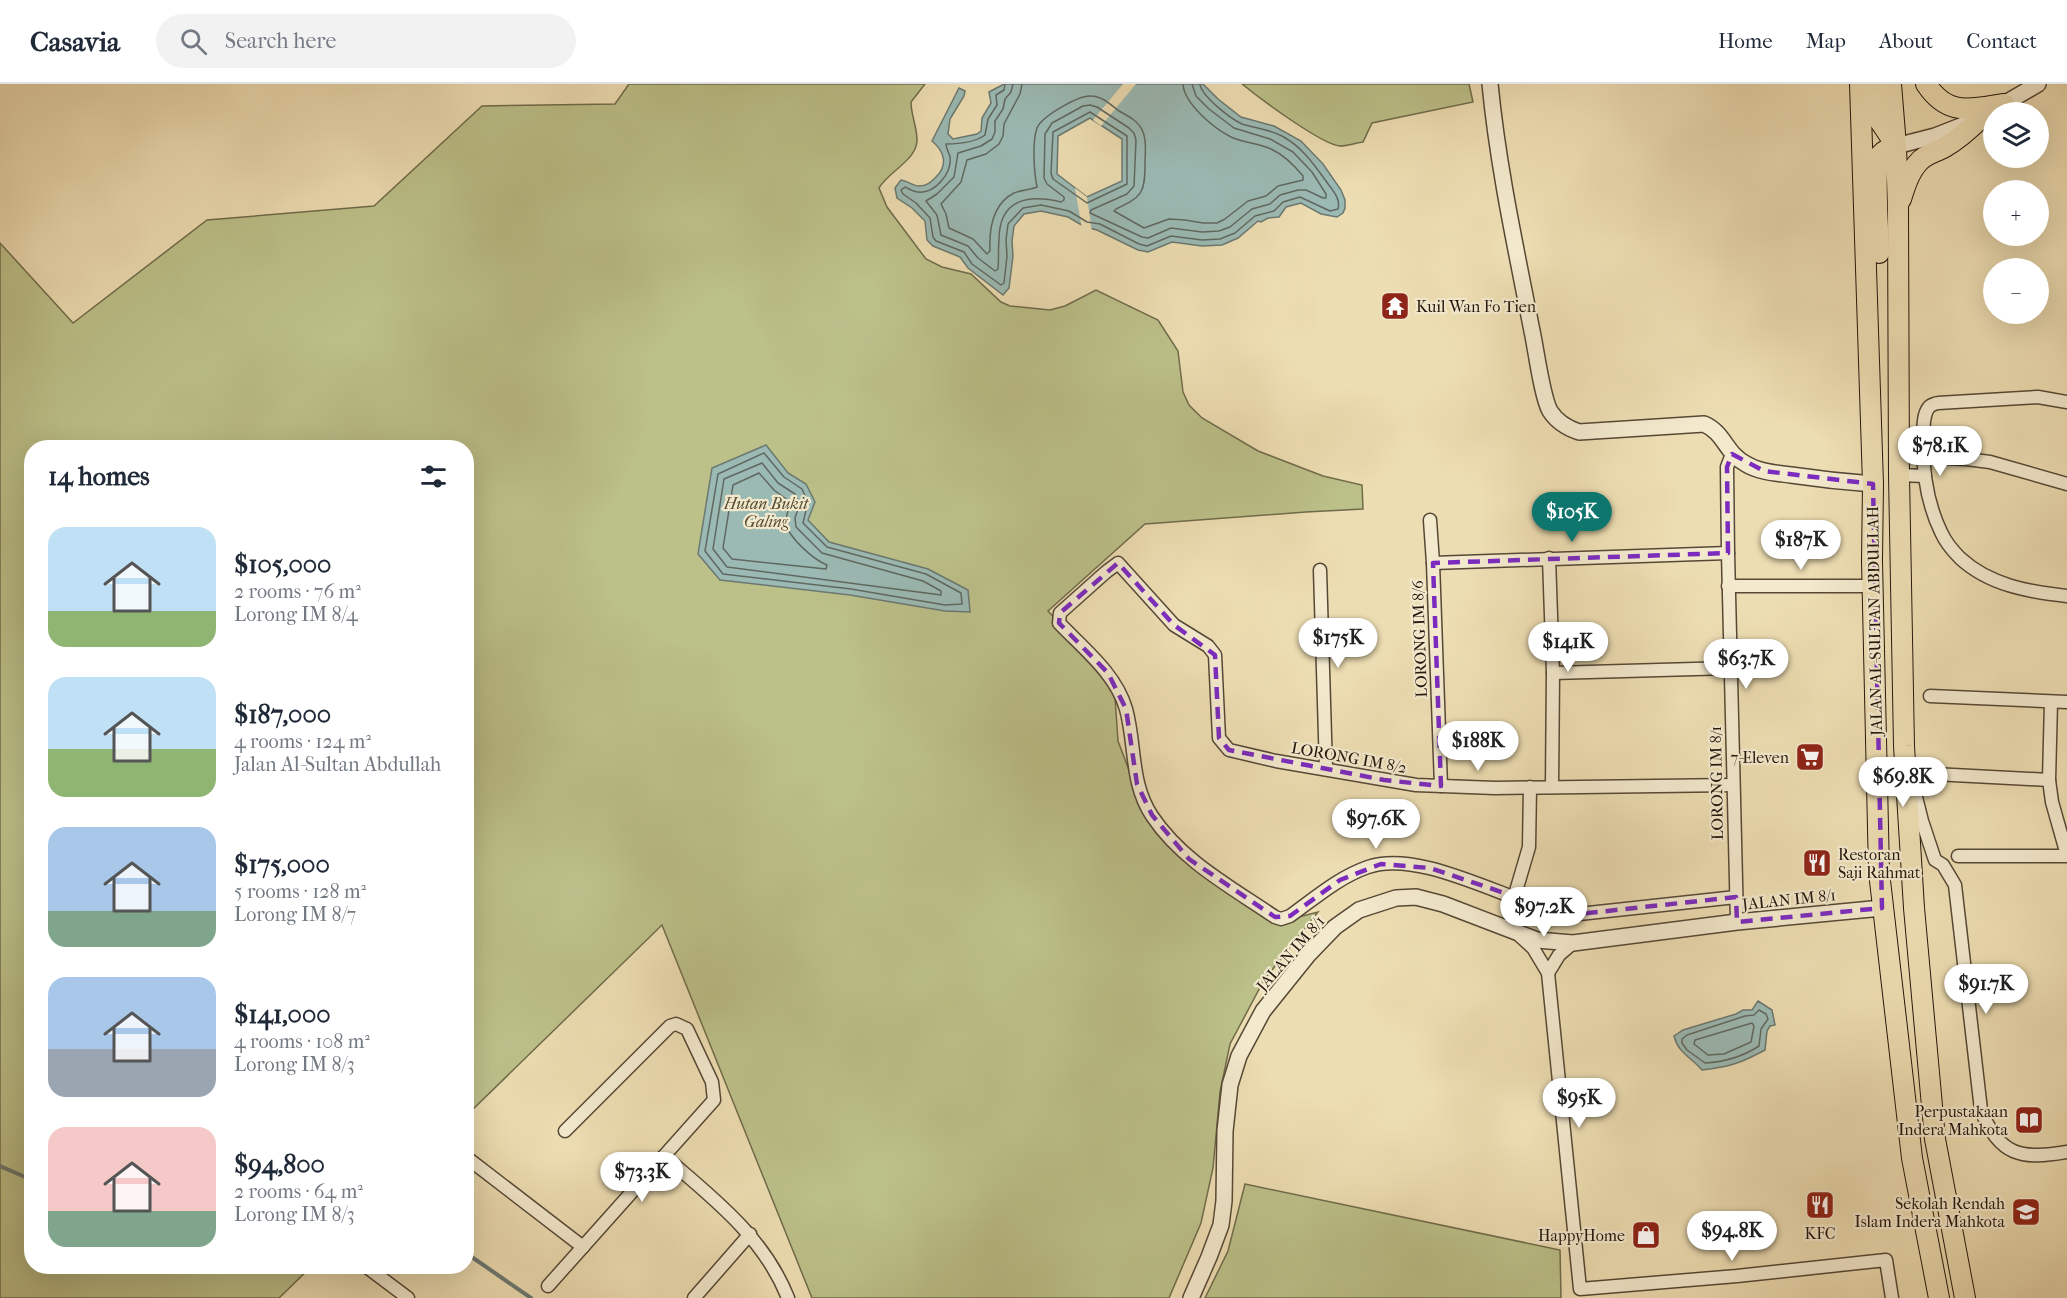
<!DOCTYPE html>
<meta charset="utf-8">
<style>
body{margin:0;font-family:"IM FELL French Canon",serif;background:#f2f2f3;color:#1f2937;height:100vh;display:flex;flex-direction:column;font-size:22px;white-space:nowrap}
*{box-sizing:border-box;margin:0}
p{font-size:20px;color:#747a83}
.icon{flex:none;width:33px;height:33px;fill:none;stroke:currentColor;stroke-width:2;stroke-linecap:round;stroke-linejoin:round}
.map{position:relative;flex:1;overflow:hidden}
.details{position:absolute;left:24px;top:356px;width:450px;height:834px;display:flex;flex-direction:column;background:#fff;border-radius:24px;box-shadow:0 6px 24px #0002}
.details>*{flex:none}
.buttons{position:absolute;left:1983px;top:18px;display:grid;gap:12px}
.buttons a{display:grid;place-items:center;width:66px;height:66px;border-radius:50%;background:#fff;box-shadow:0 6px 24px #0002;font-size:30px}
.price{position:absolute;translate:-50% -51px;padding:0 14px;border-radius:21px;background:#fff;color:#222;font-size:20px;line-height:39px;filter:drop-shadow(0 2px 3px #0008)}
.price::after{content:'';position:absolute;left:50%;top:36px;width:18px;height:14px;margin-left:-9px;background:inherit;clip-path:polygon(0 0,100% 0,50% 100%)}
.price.current{background:#0f766e;color:#fff}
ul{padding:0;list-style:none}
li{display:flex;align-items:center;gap:18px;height:150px;padding:0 24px}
li span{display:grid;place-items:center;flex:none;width:168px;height:120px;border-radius:18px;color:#555}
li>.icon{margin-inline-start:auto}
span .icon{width:72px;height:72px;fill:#fffc;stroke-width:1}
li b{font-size:26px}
h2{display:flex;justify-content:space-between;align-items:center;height:72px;padding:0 24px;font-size:26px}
header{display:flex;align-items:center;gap:36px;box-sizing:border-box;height:84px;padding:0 30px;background:#fff;border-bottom:2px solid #e0e1e3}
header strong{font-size:28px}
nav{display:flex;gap:33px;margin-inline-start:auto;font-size:21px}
.search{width:420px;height:54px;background:#f2f2f3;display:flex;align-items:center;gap:15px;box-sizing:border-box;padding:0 21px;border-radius:33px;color:#747a83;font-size:22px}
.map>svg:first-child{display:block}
</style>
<header>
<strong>Casavia</strong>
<div class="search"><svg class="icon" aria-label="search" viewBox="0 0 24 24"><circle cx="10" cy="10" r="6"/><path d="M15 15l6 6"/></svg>Search here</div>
<nav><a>Home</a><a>Map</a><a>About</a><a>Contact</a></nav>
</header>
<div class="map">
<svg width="2067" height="1214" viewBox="0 0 2067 1214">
<rect width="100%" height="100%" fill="#edddb2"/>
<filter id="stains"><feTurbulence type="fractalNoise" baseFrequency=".00333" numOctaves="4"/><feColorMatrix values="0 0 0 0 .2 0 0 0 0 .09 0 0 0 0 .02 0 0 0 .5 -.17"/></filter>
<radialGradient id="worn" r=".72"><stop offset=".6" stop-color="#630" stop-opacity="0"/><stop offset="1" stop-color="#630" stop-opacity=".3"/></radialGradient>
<g fill="#bcc089" stroke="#706b4b" stroke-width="1.5">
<path d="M629 0H925L911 18C911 31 917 43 917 56 917 76 889 87 879 104L887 123 926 175 942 183 971 190 1001 218 1010 222 1050 226 1065 222 1096 206 1158 236 1178 267 1183 308 1189 321 1202 334 1258 367 1323 392 1362 401 1363 425 1306 428 1145 440 1048 527 1114 599 1118 657 1141 718 1191 778 1283 837 1318 828 1264 896 1230 960 1220 1008 1213 1084 1201 1139 1169 1214H812L662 841 467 1031 466 363H32V1182H312L279 1214H0V159L73 239 207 136 374 122 482 22 615 20Z"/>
<path d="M1242 0H1469L1473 18 1372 39 1363 58C1356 59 1347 62 1340 62 1322 61 1258 13 1242 0Z"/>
<polygon points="1245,1100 1560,1166 1561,1214 1205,1214 1228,1167"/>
</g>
<g fill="#9bbab4" stroke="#6b7871" stroke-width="1.5" fill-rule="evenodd">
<path d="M1004 0H1203L1218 15 1241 33 1274 42 1301 57 1323 80 1341 106 1345 116V124L1343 129 1337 133 1321 130 1301 119 1286 123 1279 133 1268 134 1261 138 1258 137 1238 154 1222 161 1202 162 1172 158 1148 168 1138 166 1097 146 1085 143 1068 133 1041 127 1024 130 1014 142 1012 157 1013 172 1009 204 1003 211 968 184 960 173 933 162 927 156 925 137 912 124 897 114 895 104 901 96C907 97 914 102 919 102 927 102 931 98 936 93 948 81 945 68 932 57L959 4 965 7 964 12 950 35 948 50 953 55 977 50 981 47 982 34 991 19 989 8ZM1090 34 1122 55V97L1087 113 1057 90 1058 52Z"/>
<polygon points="766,361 788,389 806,400 815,418 808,436 829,458 928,485 968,506 970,528 945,527 850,511 720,496 698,470 712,384"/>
<path d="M1758 917 1772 926 1775 941 1770 942 1767 947 1765 966C1741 979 1729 983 1702 986 1691 973 1678 969 1674 952L1683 946 1736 930 1743 926H1752Z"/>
</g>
<g fill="#edddb2">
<polygon points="1123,0 1136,0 1101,42 1093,36"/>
<polygon points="1075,104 1087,113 1092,148 1082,145"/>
</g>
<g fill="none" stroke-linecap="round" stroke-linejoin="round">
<g stroke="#606860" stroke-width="1.5">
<path d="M1005 0 1004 6 996 11 997 21 988 35 985 51C974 59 959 60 946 60 946 65 949 68 950 73 952 89 935 110 918 108 914 108 909 105 905 103L901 106 903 110 916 119 930 134 933 153 936 157 964 168 972 180 1001 201 1004 199 1007 172 1006 156 1008 140 1023 124 1041 121 1069 127 1087 138 1100 140 1139 160 1147 162 1171 152 1202 156 1220 155 1235 149 1255 132 1274 127 1283 118 1300 113 1330 127 1338 125C1341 114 1332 106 1326 97 1313 79 1302 63 1282 52 1269 45 1255 44 1242 40 1231 35 1201 12 1200 0"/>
<path d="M1013 0 1011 8 1005 15 1003 25 995 37V48L992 55 981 62 958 69 954 93 937 110 926 117 937 131 941 151 968 162 978 174 995 187 998 185C999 175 998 166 999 156 999 115 1028 110 1061 118L1064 116V113L1047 100 1044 94 1045 50 1052 39 1083 22 1090 21 1097 23 1129 44 1134 49 1136 56 1134 102 1127 110 1091 126 1090 129 1142 153 1148 154 1171 144 1202 148 1219 147 1230 143 1252 125 1270 120 1280 111 1298 106H1306L1323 114H1326V110L1312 88 1293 68 1270 55 1234 44 1209 25 1196 12 1192 0"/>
<path d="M1022 0 1020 10 1004 40 1003 52 999 60 986 70 967 76 961 98 941 120 946 130 949 144 973 155 987 170 990 167C989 146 992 120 1014 109 1021 106 1030 106 1037 103 1034 88 1032 58 1037 44 1042 32 1079 11 1091 12 1102 12 1111 21 1119 27 1128 32 1139 37 1143 48 1147 57 1145 70 1145 80 1145 109 1142 113 1116 125L1114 127 1144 144 1169 135 1185 136 1203 139H1217L1225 135 1248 117 1266 112 1278 102 1303 96V92C1294 81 1284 71 1271 65 1259 59 1244 59 1231 53 1215 45 1184 20 1183 0"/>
<polygon points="1090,28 1127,52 1127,100 1087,119 1053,95 1051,89 1053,48"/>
<polygon points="764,369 784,393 802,405 808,418 803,439 827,463 926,490 961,509 962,520 945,521 851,505 723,490 705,467 718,390"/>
<polygon points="762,379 778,399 795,410 800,419 795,434 796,443 822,469 923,497 941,507 941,511 727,483 713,465 724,395"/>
<path d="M759 389 774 406 789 417C790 425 785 432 786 440 789 454 814 476 827 481L826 485 732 475 723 464 733 401Z"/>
<path d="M1759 926 1766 930 1768 935 1761 945 1759 962C1742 973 1725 978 1705 979L1687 966 1682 959V955L1687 951 1745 932 1754 931Z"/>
<polygon points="1752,939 1754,942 1751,958 1724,970 1708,971 1694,960 1695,956"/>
</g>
<g stroke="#6b7871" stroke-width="4">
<polyline points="0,1082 32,1096"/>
<polyline points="466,1169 531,1214"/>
</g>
<g stroke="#564836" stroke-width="15">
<g id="minor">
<path d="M2067 318 2038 313 1938 319C1937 319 1931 321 1930 322 1923 329 1924 340 1923 349 1922 382 1926 417 1941 448 1945 457 1952 466 1960 474 1989 501 2029 508 2067 512"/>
<polyline points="1732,370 1727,383 1728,469 1737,838"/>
<polyline points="1922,373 1966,375 1990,378 2067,400"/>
<polyline points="1899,391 1925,392"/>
<polyline points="1430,436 1433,479 1728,469"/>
<polyline points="1549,474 1553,589 1552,703"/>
<polyline points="1433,479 1441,702"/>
<polyline points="1320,486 1326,685"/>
<polyline points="1728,502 1873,502"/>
<polyline points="1553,589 1730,584"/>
<polyline points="1930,612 2067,618"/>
<polyline points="2051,618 2049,696 2052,718 2067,771"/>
<polyline points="1934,690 2049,696"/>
<path d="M1733 701 1495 704 1416 701 1276 677 1229 666 1219 654 1215 571 1208 562 1174 541 1118 479 1106 488 1060 529 1059 539C1084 565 1116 590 1126 625 1136 661 1130 699 1152 732 1182 777 1231 803 1275 833L1281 835 1290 832C1315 814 1339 793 1368 783 1423 764 1513 821 1570 831L1736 813"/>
<path d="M1913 701 1922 737 1935 776 1943 781 1955 801 1981 1026C1999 1072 2022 1076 2067 1068"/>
<polyline points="1958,772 2067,772"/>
<polyline points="1514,814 1529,763 1530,703"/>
<polyline points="1520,852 1533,864 1548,889 1580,1205 1737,1192 1886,1176 1892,1214"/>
<polyline points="1548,889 1559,871 1573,859"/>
<path d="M664 1072C713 1114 764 1153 788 1214"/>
<polyline points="466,1073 583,1163"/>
<polyline points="368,1184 408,1214"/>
<polyline points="548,1202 714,1016 712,998 687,945 676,940 670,942 565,1047"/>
<polyline points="694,1214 750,1150"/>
</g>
</g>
<g stroke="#564836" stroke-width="18">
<g id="tertiary">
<path d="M1490 0C1498 83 1516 165 1532 247 1536 265 1542 313 1550 327 1557 338 1567 344 1579 348L1704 340C1725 349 1725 369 1746 380 1759 388 1776 389 1791 391 1818 395 1845 398 1873 400"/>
<polyline points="1997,24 2038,0"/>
<polyline points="1896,62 1935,52 1973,37"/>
<polyline points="1191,1214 1209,1173 1221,1141 1224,1117 1225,1047 1230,1001 1239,972 1263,927 1308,871 1335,843 1359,826 1396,814 1416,813 1443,820 1537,856 1573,859 1737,838 1882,824"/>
</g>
</g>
<g stroke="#24160d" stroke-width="22">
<g id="primary">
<polyline points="1860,0 1873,400 1872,477 1879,788 1912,1074 1939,1214"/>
<polyline points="1874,0 1877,33 1895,60"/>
<polyline points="1891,0 1896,62 1898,126 1899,391 1904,662 1914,824 1935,1055 1965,1214"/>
<path d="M1926 0C1948 33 1970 25 2004 20"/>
<path d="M1901 115C1905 103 1908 90 1917 80 1924 70 1935 69 1945 63 1959 55 1971 44 1982 33"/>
<path d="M1879 169C1879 150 1873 85 1880 71 1884 66 1890 64 1896 62"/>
</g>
</g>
<use href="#minor" stroke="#f3e9cd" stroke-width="12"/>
<use href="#tertiary" stroke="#f3e9cd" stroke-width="15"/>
<use href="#primary" stroke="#edddb2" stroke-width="20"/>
</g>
<path fill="none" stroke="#7b2cbf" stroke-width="4.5" stroke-dasharray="12 8" stroke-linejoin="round" d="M1732 370 1764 387 1873 400 1882 824 1737 838 1736 813 1570 831 1430 784 1381 780 1340 796 1290 832 1275 833 1189 775 1152 731 1137 700 1126 625 1108 589 1059 539 1060 529 1118 479 1174 541 1215 571 1219 654 1229 666 1384 696 1441 702 1433 479 1728 469 1727 383Z"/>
<defs>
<g id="temple-square" transform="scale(1.5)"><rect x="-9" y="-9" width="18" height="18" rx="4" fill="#8f2418" stroke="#f3e9cd"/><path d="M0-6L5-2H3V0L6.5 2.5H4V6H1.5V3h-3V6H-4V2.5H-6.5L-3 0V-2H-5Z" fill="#fff"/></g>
<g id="supermarket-square" transform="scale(1.5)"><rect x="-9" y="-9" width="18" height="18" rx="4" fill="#8f2418" stroke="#f3e9cd"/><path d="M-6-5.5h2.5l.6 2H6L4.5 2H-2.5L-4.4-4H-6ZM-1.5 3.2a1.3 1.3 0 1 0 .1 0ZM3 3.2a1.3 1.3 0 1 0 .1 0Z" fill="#fff"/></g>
<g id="restaurant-square" transform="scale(1.5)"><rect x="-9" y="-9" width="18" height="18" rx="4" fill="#8f2418" stroke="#f3e9cd"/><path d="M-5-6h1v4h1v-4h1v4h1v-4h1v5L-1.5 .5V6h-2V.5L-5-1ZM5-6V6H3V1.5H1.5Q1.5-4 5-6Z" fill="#fff"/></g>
<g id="library-square" transform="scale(1.5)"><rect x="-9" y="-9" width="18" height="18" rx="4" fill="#8f2418" stroke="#f3e9cd"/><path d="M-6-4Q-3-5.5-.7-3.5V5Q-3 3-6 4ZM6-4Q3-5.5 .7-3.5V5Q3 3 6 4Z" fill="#fff"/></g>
<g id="school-square" transform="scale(1.5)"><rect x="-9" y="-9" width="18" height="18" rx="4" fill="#8f2418" stroke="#f3e9cd"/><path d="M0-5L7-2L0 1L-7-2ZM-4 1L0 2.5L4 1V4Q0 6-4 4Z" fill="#fff"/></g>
<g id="shop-square" transform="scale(1.5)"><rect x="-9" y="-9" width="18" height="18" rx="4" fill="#8f2418" stroke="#f3e9cd"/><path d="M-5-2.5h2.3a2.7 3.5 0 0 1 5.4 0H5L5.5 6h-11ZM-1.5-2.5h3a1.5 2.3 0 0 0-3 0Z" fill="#fff"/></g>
</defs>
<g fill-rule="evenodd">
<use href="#temple-square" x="1395" y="222"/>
<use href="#supermarket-square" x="1810" y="673"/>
<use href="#restaurant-square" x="1817" y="779"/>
<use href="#library-square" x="2029" y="1036"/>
<use href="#restaurant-square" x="1820" y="1121"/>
<use href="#school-square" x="2026" y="1128"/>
<use href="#shop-square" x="1646" y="1151"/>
</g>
<g text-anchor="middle" stroke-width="4.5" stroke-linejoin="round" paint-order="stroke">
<g font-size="16" fill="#24160d" stroke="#f3e9cd" text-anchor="end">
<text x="1416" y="228" text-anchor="start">Kuil Wan Fo Tien</text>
<text x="1789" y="679">7-Eleven</text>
<text x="1838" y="776" text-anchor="start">Restoran<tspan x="1838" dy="18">Saji Rahmat</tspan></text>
<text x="2008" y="1033">Perpustakaan<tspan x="2008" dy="18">Indera Mahkota</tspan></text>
<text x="2005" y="1125">Sekolah Rendah<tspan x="2005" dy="18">Islam Indera Mahkota</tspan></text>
<text x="1820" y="1155" text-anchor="middle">KFC</text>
<text x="1625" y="1157">HappyHome</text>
</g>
<g font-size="16" font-style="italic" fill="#524932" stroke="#f3e9cd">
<text x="766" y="425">Hutan Bukit<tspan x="766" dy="18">Galing</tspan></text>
</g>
<g font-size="16" fill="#24160d" stroke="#f3e9cd">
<text transform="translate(1874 537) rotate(-91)" y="6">JALAN AL-SULTAN ABDULLAH</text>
<text transform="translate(1419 555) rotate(-92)" y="6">LORONG IM 8/6</text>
<text transform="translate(1349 673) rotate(10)" y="6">LORONG IM 8/2</text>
<text transform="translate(1716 699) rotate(-91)" y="6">LORONG IM 8/1</text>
<text transform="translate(1789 815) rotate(-6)" y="6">JALAN IM 8/1</text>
<text transform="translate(1290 869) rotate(-49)" y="6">JALAN IM 8/1</text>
</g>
</g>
<rect width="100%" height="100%" filter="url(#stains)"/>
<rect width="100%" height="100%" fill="url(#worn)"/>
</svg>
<div class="buttons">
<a><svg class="icon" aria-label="layers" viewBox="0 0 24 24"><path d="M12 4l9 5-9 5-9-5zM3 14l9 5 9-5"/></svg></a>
<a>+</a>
<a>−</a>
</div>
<b class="price" style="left:1940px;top:393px">$78.1K</b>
<b class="price current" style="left:1572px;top:459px">$105K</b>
<b class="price" style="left:1801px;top:487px">$187K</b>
<b class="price" style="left:1338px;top:585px">$175K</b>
<b class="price" style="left:1568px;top:589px">$141K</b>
<b class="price" style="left:1746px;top:606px">$63.7K</b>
<b class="price" style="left:1478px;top:688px">$188K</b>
<b class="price" style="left:1903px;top:724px">$69.8K</b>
<b class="price" style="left:1376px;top:766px">$97.6K</b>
<b class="price" style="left:1544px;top:854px">$97.2K</b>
<b class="price" style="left:1986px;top:931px">$91.7K</b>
<b class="price" style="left:1579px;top:1045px">$95K</b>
<b class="price" style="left:642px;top:1119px">$73.3K</b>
<b class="price" style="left:1732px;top:1178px">$94.8K</b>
<section class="details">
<h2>14 homes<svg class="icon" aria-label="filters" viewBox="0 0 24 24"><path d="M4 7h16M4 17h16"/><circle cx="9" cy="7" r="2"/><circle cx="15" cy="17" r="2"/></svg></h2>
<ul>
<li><span style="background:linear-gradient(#bfe0f5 70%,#8fb573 0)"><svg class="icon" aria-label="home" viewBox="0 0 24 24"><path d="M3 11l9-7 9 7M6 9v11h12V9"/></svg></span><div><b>$105,000</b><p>2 rooms · 76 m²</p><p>Lorong IM 8/4</p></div></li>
<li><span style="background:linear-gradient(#bfe0f5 60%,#8fb573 0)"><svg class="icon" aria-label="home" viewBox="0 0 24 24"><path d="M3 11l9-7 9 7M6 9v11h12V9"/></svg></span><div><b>$187,000</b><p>4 rooms · 124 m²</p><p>Jalan Al-Sultan Abdullah</p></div></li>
<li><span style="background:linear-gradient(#a9c7e8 70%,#7fa58c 0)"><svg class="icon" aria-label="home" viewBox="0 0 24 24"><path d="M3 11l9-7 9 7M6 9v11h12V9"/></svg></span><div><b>$175,000</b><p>5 rooms · 128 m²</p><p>Lorong IM 8/7</p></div></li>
<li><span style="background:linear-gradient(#a9c7e8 60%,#9aa5b1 0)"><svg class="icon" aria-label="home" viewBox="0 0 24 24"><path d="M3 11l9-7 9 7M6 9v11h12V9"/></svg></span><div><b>$141,000</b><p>4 rooms · 108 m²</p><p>Lorong IM 8/3</p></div></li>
<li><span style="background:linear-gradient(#f6c9c9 70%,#7fa58c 0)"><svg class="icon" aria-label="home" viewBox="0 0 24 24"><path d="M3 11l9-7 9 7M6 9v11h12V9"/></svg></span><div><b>$94,800</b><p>2 rooms · 64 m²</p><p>Lorong IM 8/3</p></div></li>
</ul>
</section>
</div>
